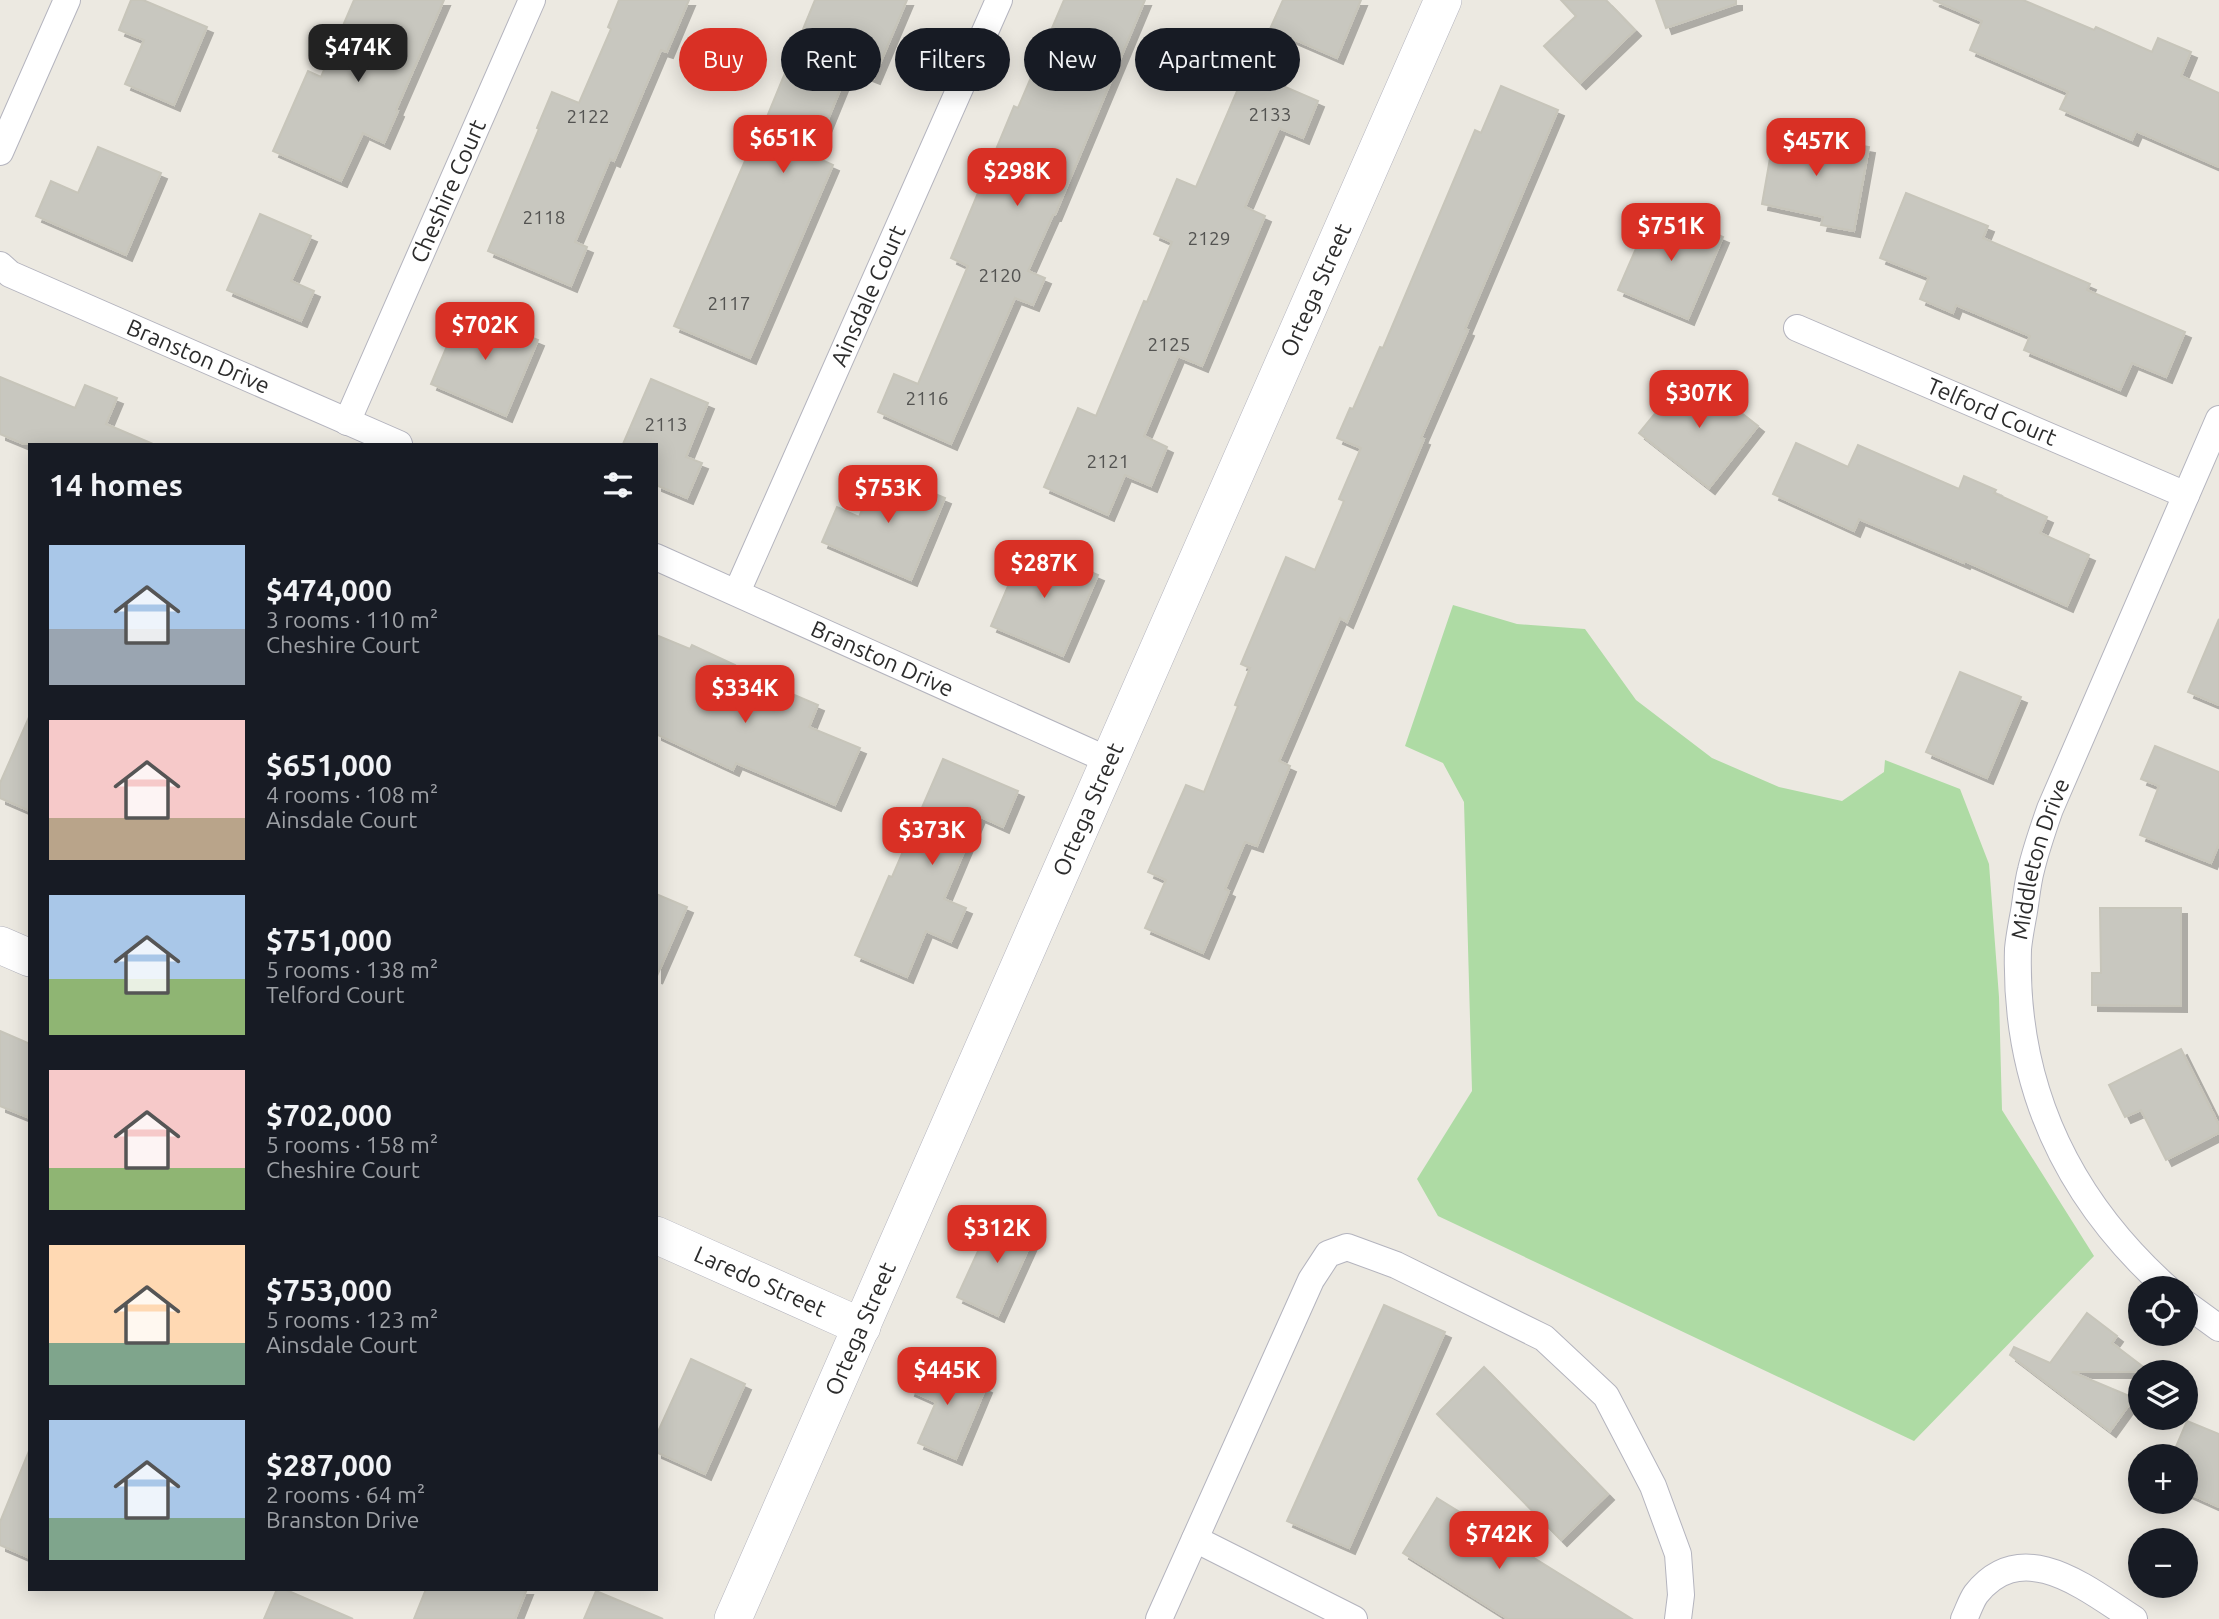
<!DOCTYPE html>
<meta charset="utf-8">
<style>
body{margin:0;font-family:Ubuntu,sans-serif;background:#20242c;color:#f1f3f6;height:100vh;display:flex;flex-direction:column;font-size:26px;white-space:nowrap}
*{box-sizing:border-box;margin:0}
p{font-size:23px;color:#9ea1a6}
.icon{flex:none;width:38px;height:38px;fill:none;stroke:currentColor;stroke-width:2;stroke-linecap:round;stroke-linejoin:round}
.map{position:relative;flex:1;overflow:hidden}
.drawer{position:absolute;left:28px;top:443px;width:630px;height:1148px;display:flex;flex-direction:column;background:#171b24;border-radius:0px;box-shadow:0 4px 18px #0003}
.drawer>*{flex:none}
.guide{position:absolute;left:679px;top:28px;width:665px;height:63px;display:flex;gap:14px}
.tools{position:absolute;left:2128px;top:1276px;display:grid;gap:14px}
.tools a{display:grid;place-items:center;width:70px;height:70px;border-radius:50%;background:#171b24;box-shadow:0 4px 18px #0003;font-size:35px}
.price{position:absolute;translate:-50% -60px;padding:0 16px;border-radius:14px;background:#d93025;color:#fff;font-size:23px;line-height:46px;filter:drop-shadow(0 2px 4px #0008)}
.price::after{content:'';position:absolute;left:50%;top:42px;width:21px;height:16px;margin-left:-10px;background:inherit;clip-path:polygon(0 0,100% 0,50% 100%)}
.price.selected{background:#222;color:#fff}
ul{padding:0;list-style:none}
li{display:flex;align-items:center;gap:21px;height:175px;padding:0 21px}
li span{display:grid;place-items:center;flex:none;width:196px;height:140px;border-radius:0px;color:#555}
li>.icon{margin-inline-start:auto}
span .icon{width:84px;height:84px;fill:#fffc;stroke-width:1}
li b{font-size:30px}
h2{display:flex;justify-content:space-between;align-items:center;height:84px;padding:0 21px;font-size:30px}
.tag{padding:0 24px;border-radius:32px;background:#171b24;box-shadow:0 4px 18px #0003;font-size:24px;line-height:63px}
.tag.selected{background:#d93025;color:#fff}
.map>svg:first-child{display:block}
</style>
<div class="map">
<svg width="2219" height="1619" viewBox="0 0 2219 1619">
<defs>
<filter id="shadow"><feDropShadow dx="6" dy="6" stdDeviation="0" flood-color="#0004"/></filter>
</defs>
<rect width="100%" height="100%" fill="#ece9e1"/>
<polygon fill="#aedba4" points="1453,605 1517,624 1585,629 1636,700 1712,758 1779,787 1842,801 1884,772 1885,760 1960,789 1989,864 1999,997 2002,1110 2094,1256 1914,1441 1438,1216 1417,1179 1472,1091 1464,802 1443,763 1405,746"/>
<g fill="#c8c7bf" stroke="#c7c5ba" stroke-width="2" filter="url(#shadow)">
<polygon points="131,0 143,0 207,27 174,105 125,84 144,40 119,30"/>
<polygon points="354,0 444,0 396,110 398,111 384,143 363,133 341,181 273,151 308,71 321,77"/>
<polygon points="619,0 689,0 667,52 661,50 614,161 610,159 575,242 587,247 571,286 488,251 539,129 537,128 552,92 579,103 611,29 608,27"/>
<polygon points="815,0 907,0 874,78 849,68 813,156 833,165 750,358 674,326 757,133 760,134"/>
<polygon points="1064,0 1145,0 1055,215 1053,215 1028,271 1045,278 1033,305 1015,298 951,444 878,412 894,374 918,384 968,266 951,258 1014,106 1018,108"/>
<polygon points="1283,0 1361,0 1337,58 1270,29"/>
<polygon points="1561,0 1606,0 1635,30 1580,83 1544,46 1576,16"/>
<polygon points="1656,0 1736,0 1736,4 1666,28"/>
<polygon points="1933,0 2023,0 2094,30 2096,27 2152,52 2158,38 2191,52 2181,76 2219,93 2219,167 2136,131 2132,140 2060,109 2068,92 1970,50 1982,21"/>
<polygon points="1246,70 1318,101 1303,138 1279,128 1245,207 1265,216 1202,366 1178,356 1144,436 1167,447 1151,486 1125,475 1108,515 1044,487 1078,408 1096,416 1144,301 1147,302 1172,242 1154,234 1177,179 1196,187"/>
<polygon points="1501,86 1558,110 1465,329 1468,330 1421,438 1424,439 1347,622 1340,618 1279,761 1290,766 1257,846 1245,842 1225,889 1229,891 1203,953 1145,928 1166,880 1148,872 1186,785 1204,792 1238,706 1235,705 1250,668 1241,664 1286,557 1315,570 1344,501 1339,499 1361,448 1337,438 1350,408 1353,409 1380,347 1383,348 1475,130 1481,133"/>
<polygon points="1775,130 1869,147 1854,231 1821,225 1823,217 1762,204"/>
<polygon points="98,147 161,173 126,255 36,216 51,181 78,193"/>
<polygon points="1906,193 1988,226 1983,238 2090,284 2087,290 2185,332 2166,377 2132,363 2120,390 2024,350 2030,336 1956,305 1953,313 1920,299 1929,277 1880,258"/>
<polygon points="1654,207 1723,237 1688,319 1618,290"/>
<polygon points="260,214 311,236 291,281 314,291 301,321 227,290"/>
<polygon points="463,308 538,340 506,416 431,384"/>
<polygon points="1689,372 1758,426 1709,488 1639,433"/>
<polygon points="0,377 75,408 85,385 117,398 106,424 153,444 24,444 0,434"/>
<polygon points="651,379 708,403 686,457 702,463 687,498 656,485 656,444 623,444"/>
<polygon points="1796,443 1848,467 1858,445 1959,489 1964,476 1996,490 1994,493 2047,517 2040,533 2089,555 2067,606 1965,561 1964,563 1859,519 1854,531 1773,494"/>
<polygon points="878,470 945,498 911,580 822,542 837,507 859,517"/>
<polygon points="1026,544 1098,575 1063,656 991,626"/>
<polygon points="2219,619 2219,705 2188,692"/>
<polygon points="656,635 690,649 692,645 735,665 724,691 774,711 783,690 818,705 809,727 860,748 835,805 736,763 733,770 656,734"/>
<polygon points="1960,672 2021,697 1987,778 1926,752"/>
<polygon points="30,715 30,811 0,798 0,783"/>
<polygon points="2155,746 2219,772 2219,844 2211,863 2140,835 2159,786 2141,779"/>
<polygon points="943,759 1018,791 1003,827 979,816 944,899 966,908 951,942 926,931 907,977 855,955 889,876 892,877"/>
<polygon points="656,894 687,907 656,978"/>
<polygon points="2100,908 2181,908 2181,1006 2092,1005 2092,973 2101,973"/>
<polygon points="0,1031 30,1044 30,1118 0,1106"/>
<polygon points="2181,1049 2219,1125 2219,1133 2166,1160 2141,1110 2125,1117 2109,1085"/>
<polygon points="995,1214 1036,1232 998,1316 957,1297"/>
<polygon points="1384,1305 1445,1332 1349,1548 1287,1521"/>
<polygon points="2087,1313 2117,1336 2112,1343 2150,1372 2072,1372 2134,1398 2110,1431 2010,1355 2014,1347 2050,1363"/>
<polygon points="691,1359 745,1384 705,1474 656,1452 656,1436"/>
<polygon points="922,1360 986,1387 956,1459 918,1443 936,1402 909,1390"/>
<polygon points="1484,1367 1608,1494 1561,1540 1437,1414"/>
<polygon points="2187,1421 2219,1434 2219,1507 2186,1492 2186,1456 2172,1456"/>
<polygon points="29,1451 30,1451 30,1558 0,1545 0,1522"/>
<polygon points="1437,1498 1555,1571 1632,1619 1508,1619 1403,1553"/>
<polygon points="277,1589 284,1589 353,1619 264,1619"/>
<polygon points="426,1589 527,1589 515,1619 414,1619"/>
<polygon points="596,1591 663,1619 584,1619"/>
</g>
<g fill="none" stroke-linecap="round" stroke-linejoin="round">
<g stroke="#b4b4be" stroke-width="28">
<g id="street">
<polyline points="0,152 67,0"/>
<path id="s1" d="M0 265 10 274 399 444"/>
<path id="s2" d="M1797 328 2186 495"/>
<path id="s3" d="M347 422 532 0"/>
<path id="s4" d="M656 557 1108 760"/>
<path id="s5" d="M737 592 999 0"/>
<path id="s6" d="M2167 1288C2066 1197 2014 1085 2018 949 2019 938 2021 928 2023 917 2026 902 2027 885 2031 870 2036 849 2043 829 2050 809L2219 419"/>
<polyline points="2186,1304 2219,1328"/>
<polyline points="1195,1539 1354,1619"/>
<polyline points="1159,1619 1311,1280 1328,1254 1347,1247 1396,1265 1544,1338 1606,1396 1653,1486 1678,1554 1681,1595 1678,1619"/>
<path d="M1964 1619C1968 1611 1971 1601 1976 1594 2023 1535 2087 1589 2134 1619"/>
</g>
</g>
<g stroke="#b4b4be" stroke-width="38">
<g id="secondary">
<polyline points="0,945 30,958"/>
<path id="s7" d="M656 1235 862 1327"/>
<path id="s8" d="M733 1619 1443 0"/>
</g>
</g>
<use href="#street" stroke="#fff" stroke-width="26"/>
<use href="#secondary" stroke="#fff" stroke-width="37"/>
</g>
<g text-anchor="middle" stroke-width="5" stroke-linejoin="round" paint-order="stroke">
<g font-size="19" fill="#535351">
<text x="1270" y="121">2133</text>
<text x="588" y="123">2122</text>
<text x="544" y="224">2118</text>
<text x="1209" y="245">2129</text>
<text x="1000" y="282">2120</text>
<text x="729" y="310">2117</text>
<text x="1169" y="351">2125</text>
<text x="927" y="405">2116</text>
<text x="666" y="431">2113</text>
<text x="1108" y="468">2121</text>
</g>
<g font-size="23" fill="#2c2c2c" stroke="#fff">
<text dy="8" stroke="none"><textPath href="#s3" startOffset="252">Cheshire Court</textPath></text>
<text dy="8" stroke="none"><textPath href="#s8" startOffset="1451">Ortega Street</textPath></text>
<text dy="8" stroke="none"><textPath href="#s5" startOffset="324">Ainsdale Court</textPath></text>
<text dy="8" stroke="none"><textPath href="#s1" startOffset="219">Branston Drive</textPath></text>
<text dy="8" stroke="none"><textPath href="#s2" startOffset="212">Telford Court</textPath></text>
<text dy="8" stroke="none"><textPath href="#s4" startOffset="248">Branston Drive</textPath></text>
<text dy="8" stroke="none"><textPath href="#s8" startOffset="884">Ortega Street</textPath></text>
<text dy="8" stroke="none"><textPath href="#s6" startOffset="476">Middleton Drive</textPath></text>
<text dy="8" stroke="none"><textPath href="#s7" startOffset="114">Laredo Street</textPath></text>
<text dy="8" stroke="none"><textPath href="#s8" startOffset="317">Ortega Street</textPath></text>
</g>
</g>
</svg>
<div class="tools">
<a><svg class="icon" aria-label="locate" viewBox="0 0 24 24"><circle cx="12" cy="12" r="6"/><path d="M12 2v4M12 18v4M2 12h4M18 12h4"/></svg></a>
<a><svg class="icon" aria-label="layers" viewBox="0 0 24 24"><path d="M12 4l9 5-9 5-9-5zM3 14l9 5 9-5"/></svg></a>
<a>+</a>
<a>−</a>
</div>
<b class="price selected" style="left:358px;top:84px">$474K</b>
<b class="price" style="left:783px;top:175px">$651K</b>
<b class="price" style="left:1816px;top:178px">$457K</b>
<b class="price" style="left:1017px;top:208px">$298K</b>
<b class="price" style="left:1671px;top:263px">$751K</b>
<b class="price" style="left:485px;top:362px">$702K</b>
<b class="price" style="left:1699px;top:430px">$307K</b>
<b class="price" style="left:888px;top:525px">$753K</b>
<b class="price" style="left:1044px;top:600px">$287K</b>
<b class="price" style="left:745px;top:725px">$334K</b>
<b class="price" style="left:932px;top:867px">$373K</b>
<b class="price" style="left:997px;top:1265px">$312K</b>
<b class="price" style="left:947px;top:1407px">$445K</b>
<b class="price" style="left:1499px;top:1571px">$742K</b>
<div class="guide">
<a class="tag selected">Buy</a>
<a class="tag">Rent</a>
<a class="tag">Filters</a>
<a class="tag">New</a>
<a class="tag">Apartment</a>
</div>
<section class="drawer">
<h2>14 homes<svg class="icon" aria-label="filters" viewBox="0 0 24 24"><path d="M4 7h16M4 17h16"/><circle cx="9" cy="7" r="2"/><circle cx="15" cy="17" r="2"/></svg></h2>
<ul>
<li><span style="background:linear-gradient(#a9c7e8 60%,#9aa5b1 0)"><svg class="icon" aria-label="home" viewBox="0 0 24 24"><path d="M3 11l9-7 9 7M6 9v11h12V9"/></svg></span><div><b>$474,000</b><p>3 rooms · 110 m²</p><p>Cheshire Court</p></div></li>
<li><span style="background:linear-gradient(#f6c9c9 70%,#b9a48a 0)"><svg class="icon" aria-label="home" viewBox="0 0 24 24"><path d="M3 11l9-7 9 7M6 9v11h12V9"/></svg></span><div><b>$651,000</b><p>4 rooms · 108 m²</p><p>Ainsdale Court</p></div></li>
<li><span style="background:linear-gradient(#a9c7e8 60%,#8fb573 0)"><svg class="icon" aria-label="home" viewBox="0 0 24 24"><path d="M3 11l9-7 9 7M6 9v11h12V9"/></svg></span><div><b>$751,000</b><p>5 rooms · 138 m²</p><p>Telford Court</p></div></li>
<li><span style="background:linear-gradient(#f6c9c9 70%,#8fb573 0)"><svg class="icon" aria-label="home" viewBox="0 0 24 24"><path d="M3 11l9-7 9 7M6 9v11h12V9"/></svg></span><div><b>$702,000</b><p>5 rooms · 158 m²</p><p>Cheshire Court</p></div></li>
<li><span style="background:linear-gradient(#ffd9b3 70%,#7fa58c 0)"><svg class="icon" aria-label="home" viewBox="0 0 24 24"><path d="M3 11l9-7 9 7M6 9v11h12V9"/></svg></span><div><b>$753,000</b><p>5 rooms · 123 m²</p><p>Ainsdale Court</p></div></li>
<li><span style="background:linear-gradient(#a9c7e8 70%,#7fa58c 0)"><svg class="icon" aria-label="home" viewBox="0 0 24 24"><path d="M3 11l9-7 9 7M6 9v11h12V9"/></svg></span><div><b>$287,000</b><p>2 rooms · 64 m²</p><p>Branston Drive</p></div></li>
</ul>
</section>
</div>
